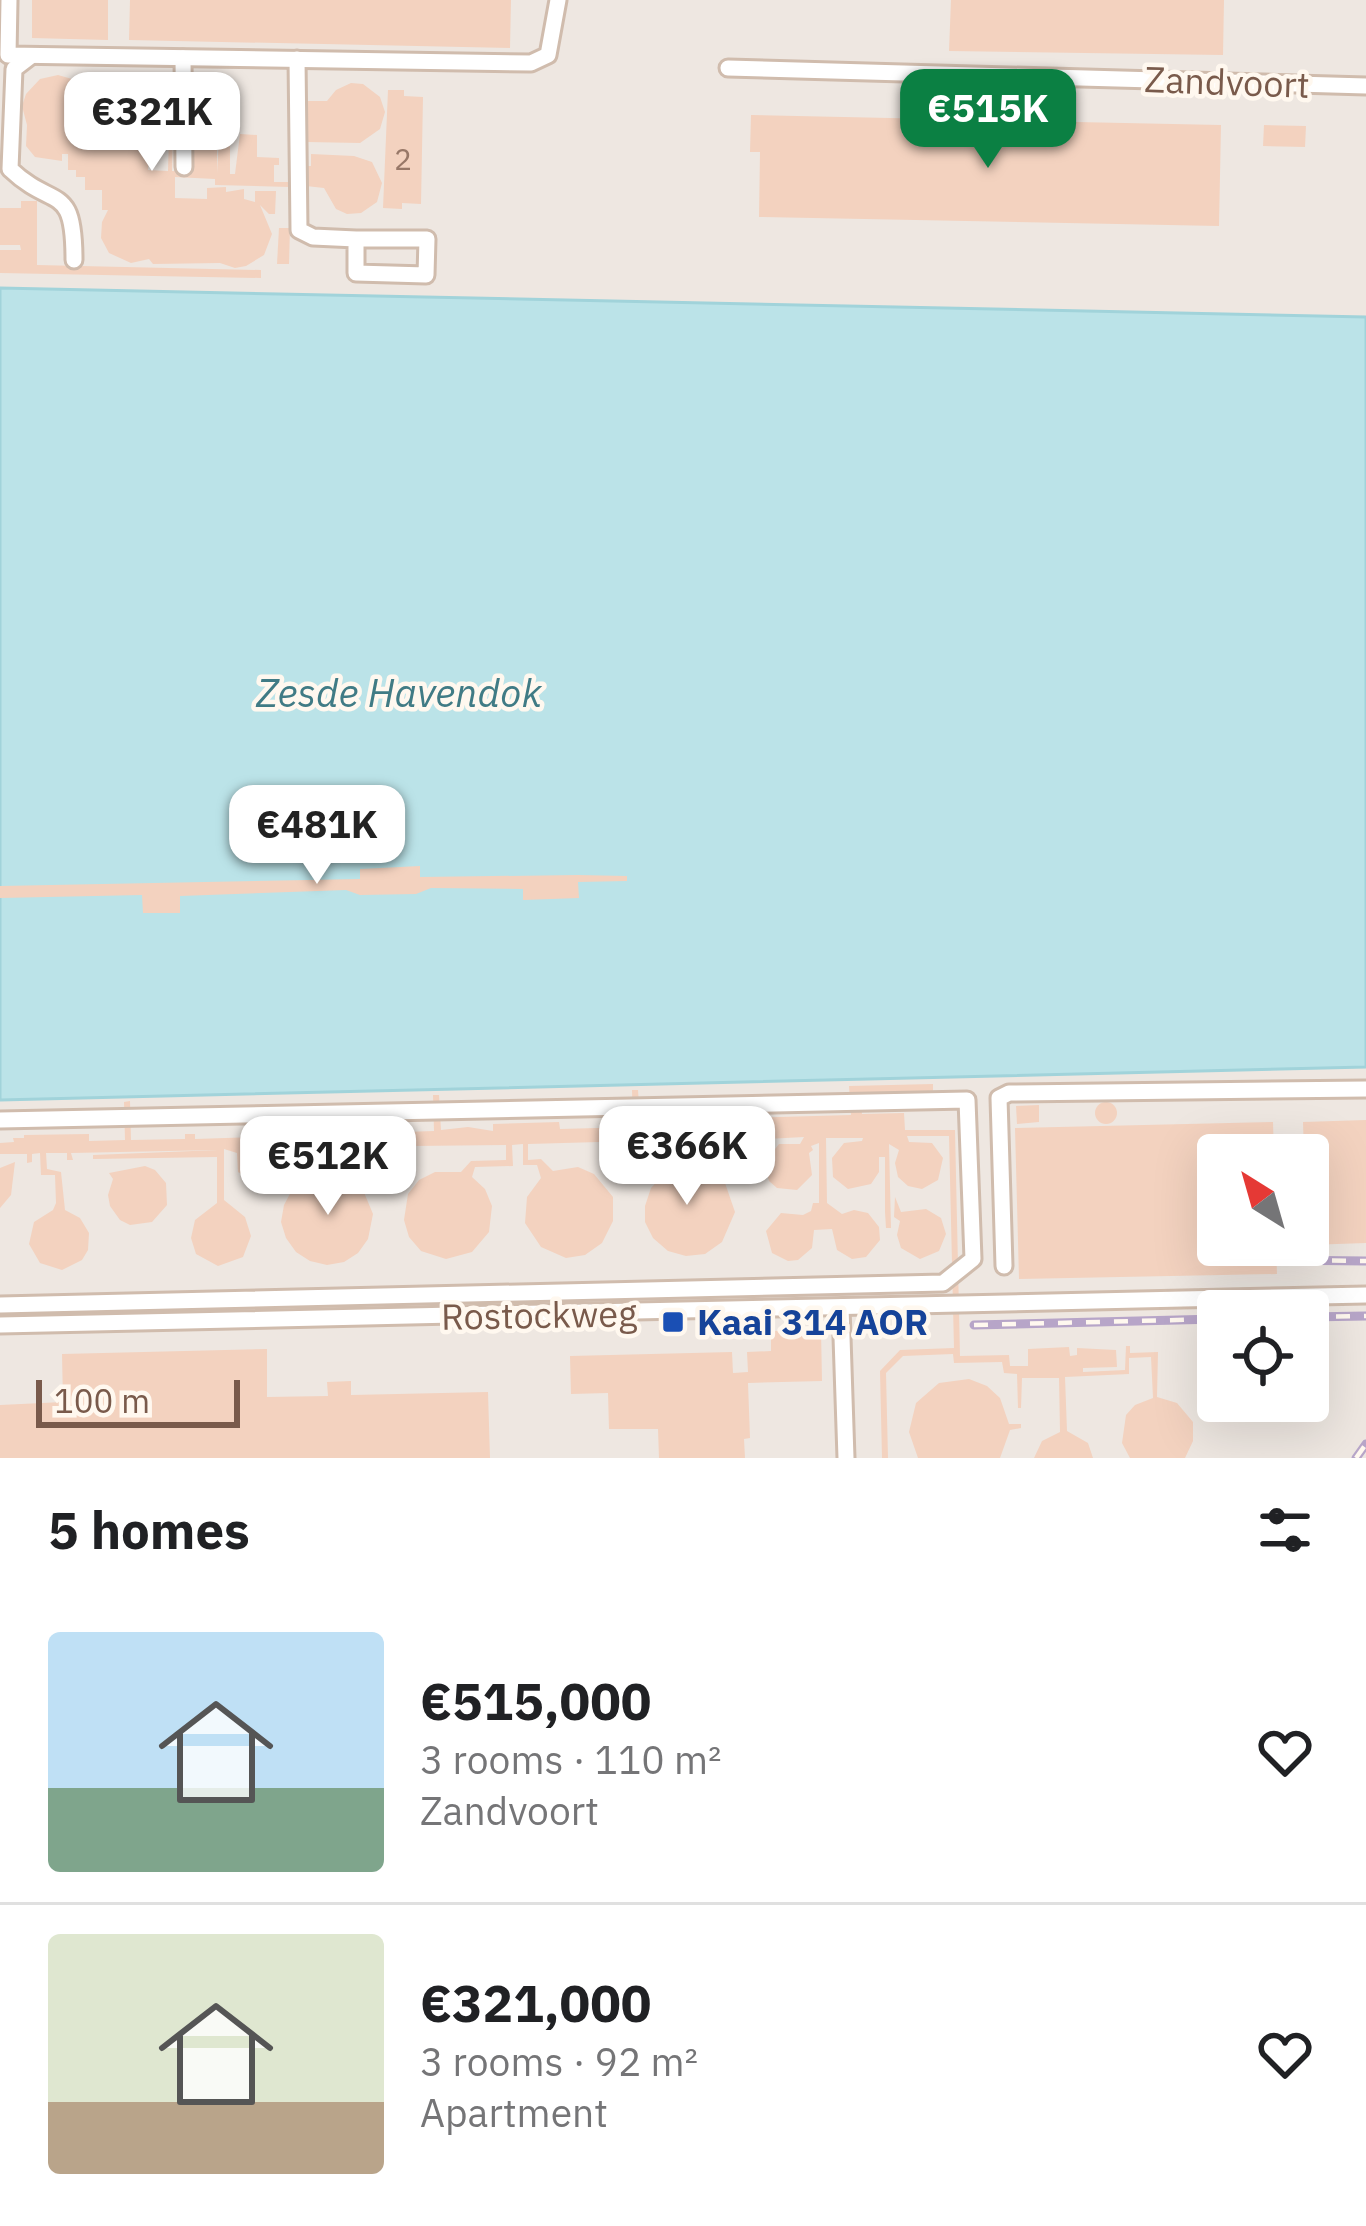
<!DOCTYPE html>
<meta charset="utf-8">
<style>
body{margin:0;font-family:"IBM Plex Sans",sans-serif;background:#f2f2f2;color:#202124;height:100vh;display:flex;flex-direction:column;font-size:45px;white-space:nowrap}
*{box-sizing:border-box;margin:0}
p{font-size:39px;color:#757577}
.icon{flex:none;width:66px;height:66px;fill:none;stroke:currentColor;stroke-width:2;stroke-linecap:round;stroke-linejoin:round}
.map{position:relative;height:1458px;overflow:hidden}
.drawer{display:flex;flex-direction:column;background:#fff;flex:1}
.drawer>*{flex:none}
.needle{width:78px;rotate:323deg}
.controls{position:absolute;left:1197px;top:1134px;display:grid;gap:24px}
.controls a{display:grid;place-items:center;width:132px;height:132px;border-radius:12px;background:#fff;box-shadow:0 12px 48px #0002;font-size:60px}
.scale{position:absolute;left:36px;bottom:30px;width:204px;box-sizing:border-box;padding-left:12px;border:6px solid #795a4b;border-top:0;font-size:33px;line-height:42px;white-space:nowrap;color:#795a4b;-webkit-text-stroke:9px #fff8ef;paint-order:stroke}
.price{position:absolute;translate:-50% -102px;padding:0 27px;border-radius:24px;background:#fff;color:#222;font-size:39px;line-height:78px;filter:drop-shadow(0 3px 6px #0008)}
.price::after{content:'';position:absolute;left:50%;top:72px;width:36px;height:27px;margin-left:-18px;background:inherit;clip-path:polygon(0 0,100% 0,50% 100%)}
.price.active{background:#0b8043;color:#fff}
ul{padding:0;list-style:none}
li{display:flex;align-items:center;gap:36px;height:300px;padding:0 48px}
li+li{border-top:3px solid #e0e0e0}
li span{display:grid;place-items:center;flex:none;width:336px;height:240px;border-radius:12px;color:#555}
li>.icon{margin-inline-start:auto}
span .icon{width:144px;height:144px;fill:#fffc;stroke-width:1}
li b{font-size:51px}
h2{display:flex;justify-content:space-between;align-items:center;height:144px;padding:0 48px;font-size:51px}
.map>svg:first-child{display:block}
</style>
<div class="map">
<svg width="1366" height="1458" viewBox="0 0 1366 1458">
<rect width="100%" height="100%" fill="#fdf4e8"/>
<g fill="#eee7e1" fill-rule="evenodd">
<polygon points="0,0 1366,0 1366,317 0,288"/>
<path d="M1366 1067V1458H0V1100ZM1218 1155H1308V1245H1218ZM1218 1311H1308V1401H1218Z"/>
</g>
<polygon fill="#bbe3e8" stroke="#a1d3da" stroke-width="3" points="0,288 1366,317 1366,1067 0,1100"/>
<g fill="#f3d2bf">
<polygon points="32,0 108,0 108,40 32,38"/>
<polygon points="130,0 511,0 510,48 129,40"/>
<polygon points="951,0 1224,0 1223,55 949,51"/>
<polygon points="58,75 72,79 88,100 92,100 93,82 102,82 103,101 109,90 125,78 147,79 158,85 169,107 164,148 149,160 148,170 168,171 170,101 174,101 172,171 191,172 191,138 217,139 217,173 219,139 230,139 230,174 235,174 240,134 257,135 257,157 279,158 279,165 274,165 274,182 289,182 289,187 215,185 215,179 175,177 175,198 207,199 207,188 226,187 226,192 244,189 244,199 255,202 255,191 276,191 275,214 269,214 260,205 272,234 264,255 246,266 235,268 220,263 153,264 149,259 131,263 109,253 101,238 102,222 108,210 102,210 102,190 85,190 85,177 76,177 76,170 68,170 68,154 62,154 62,161 35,157 26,146 27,125 22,106 26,94 40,79"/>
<polygon points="192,77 218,77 217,134 191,133"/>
<polygon points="351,83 363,84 380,97 385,112 380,129 360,143 307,142 307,101 327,101 336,90"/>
<polygon points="388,90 404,90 404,96 423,97 421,204 402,203 402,209 383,208"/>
<polygon points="751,115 1221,125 1219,226 759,217 760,152 750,152"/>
<polygon points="1264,125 1306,126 1305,147 1263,146"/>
<polygon points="311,154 354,156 372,162 382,183 377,202 361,213 347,214 336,209 324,188 306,186 306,166 311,166"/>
<polygon points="21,201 37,201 37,265 261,270 261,278 0,273 0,250 21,250 20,245 0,245 0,208 21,208"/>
<polygon points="279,228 290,228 289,264 277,264"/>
<polygon points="420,866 420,877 578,875 627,876 627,881 578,882 579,898 523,900 523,889 431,888 416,894 360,895 346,890 180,896 180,913 143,913 142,895 0,898 0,886 360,879 360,869"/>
<polygon points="933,1084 933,1091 860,1094 862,1114 904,1113 905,1130 955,1130 960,1356 1009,1355 1010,1366 1028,1366 1028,1349 1069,1347 1070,1356 1077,1355 1077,1348 1116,1350 1117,1367 1083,1368 1083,1372 1125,1370 1126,1346 1130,1346 1130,1353 1158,1352 1157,1397 1177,1403 1193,1422 1193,1441 1185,1458 1130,1458 1122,1443 1126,1415 1135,1405 1153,1398 1151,1357 1129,1358 1129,1374 1065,1377 1067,1431 1088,1443 1093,1458 1034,1458 1042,1441 1060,1432 1059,1378 1022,1378 1021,1408 1018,1408 1017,1374 1004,1373 1002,1362 954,1363 953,1354 903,1356 886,1373 888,1458 882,1458 880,1371 900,1350 954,1348 949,1136 907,1136 909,1142 932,1143 943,1158 938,1180 922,1189 908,1186 898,1177 895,1163 899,1150 889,1144 891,1228 886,1228 885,1212 885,1157 879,1157 879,1172 871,1184 848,1189 833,1177 832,1158 844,1143 862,1141 863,1138 826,1138 827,1203 842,1214 854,1210 868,1213 879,1227 880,1240 866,1257 852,1259 837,1250 832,1229 814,1230 812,1248 798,1260 788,1261 772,1253 766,1231 781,1213 803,1215 811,1211 813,1203 819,1203 819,1143 811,1146 813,1150 809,1153 812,1175 797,1190 777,1188 769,1181 764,1163 779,1144 800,1144 804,1137 747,1140 747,1161 707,1162 706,1139 528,1144 528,1160 541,1159 553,1171 578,1167 594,1174 613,1197 613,1221 602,1243 585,1255 566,1258 541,1247 525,1223 527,1197 541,1178 537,1165 523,1165 523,1144 512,1145 513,1166 475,1167 472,1177 485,1189 492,1206 489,1232 472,1252 446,1259 421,1251 409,1237 404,1220 408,1194 419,1180 435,1172 461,1172 471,1161 506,1160 506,1145 319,1147 319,1169 284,1168 282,1148 240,1149 258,1153 265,1162 263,1175 251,1180 238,1172 237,1153 224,1149 224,1200 245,1217 251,1236 243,1257 218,1266 196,1254 191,1238 195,1220 217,1203 217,1157 93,1159 93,1155 218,1150 71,1153 73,1160 67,1160 67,1153 46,1153 47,1169 61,1172 65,1210 80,1218 89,1233 88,1250 82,1260 62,1270 40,1263 29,1244 34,1222 53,1210 56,1203 55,1175 41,1175 40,1153 32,1154 32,1162 27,1163 27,1154 0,1154 0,1143 14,1142 13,1138 24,1138 24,1135 89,1134 89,1141 125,1140 124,1102 130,1101 131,1140 185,1139 185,1134 195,1134 195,1139 434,1131 433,1095 439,1095 441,1130 468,1127 493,1131 493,1124 559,1122 560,1129 633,1127 632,1090 638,1090 640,1121 851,1115 849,1086"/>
<circle cx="1106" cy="1113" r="11"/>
<polygon points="1039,1105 1039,1122 1017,1124 1016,1106"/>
<polygon points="1366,1120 1366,1243 1308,1245 1308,1155 1304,1155 1303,1122"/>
<polygon points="1273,1122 1274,1155 1218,1155 1218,1245 1276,1245 1277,1274 1019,1279 1015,1128"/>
<polygon points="628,1145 663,1145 666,1164 671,1163 675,1169 698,1166 725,1183 735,1212 722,1242 705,1254 686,1256 668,1251 653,1238 645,1222 645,1206 651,1188 662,1176 658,1150 628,1151"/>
<polygon points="353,1154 350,1179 363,1190 373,1214 368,1239 358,1253 344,1262 327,1265 310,1261 296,1252 286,1238 281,1222 284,1205 292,1190 305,1179 322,1174 339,1175"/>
<polygon points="15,1162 11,1195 0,1208 0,1168"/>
<polygon points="145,1166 155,1170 166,1183 167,1205 152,1222 130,1225 120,1220 110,1206 108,1195 113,1179 109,1173"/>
<polygon points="895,1197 901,1212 926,1209 941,1218 946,1234 939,1251 920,1259 901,1248 897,1235 900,1221 894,1217"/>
<polygon points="821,1330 822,1381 748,1383 750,1438 744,1439 745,1458 659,1458 658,1429 609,1429 608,1393 571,1394 570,1356 732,1352 733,1373 748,1372 747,1352 771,1351 771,1331"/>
<polygon points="267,1349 267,1397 328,1396 327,1382 351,1381 351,1395 488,1392 490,1458 0,1458 0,1405 63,1402 62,1354"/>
<polygon points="969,1379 987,1386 1000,1398 1009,1424 1021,1424 1021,1428 1010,1430 1000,1458 918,1458 909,1432 916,1403 939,1383"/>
</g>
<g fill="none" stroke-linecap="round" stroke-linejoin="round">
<g stroke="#d0bcad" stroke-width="21">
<g id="minor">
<polyline points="9,0 8,55 531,63 548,55 558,0"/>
<path d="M31 56 14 69 10 169C54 211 74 181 74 260"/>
<polyline points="183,58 184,167"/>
<polyline points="297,59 299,230 313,237 356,239 356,273 426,275 427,239 356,239"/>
<polyline points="728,68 1366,86"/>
<polyline points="0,1120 967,1100 973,1259 943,1283 0,1305"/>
<polyline points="1004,1266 999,1098 1009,1093 1366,1089"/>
<polyline points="841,1307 846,1458"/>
<polyline points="0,1325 1366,1295"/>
</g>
</g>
<use href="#minor" stroke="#fff" stroke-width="15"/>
<g stroke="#b7a5c8" stroke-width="9">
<g id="rail">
<polyline points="1276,1260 1366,1261"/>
<polyline points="1308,1317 1366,1316"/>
<polyline points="974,1325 1218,1319"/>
<polyline points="1356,1458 1366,1444"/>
</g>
</g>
<use href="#rail" stroke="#fff8ef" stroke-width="4.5" stroke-dasharray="14" stroke-linecap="butt"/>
</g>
<rect fill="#1a4fb4" stroke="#fff8ef" stroke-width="4.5" x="661" y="1310" width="24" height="24" rx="6"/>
<g text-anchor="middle" stroke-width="9" stroke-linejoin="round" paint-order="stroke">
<g font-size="30" fill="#987868">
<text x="403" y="170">2</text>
</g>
<g font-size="36" fill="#795a4b" stroke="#fff8ef">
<text transform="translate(1227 82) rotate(2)" y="13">Zandvoort</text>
<text transform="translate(539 1315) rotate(-1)" y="13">Rostockweg</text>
</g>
<g font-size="36" font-weight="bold" fill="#164399" stroke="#fff8ef" text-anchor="start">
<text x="697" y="1335">Kaai 314 AOR</text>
</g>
<g font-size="39" font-style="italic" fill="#407b85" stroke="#fff8ef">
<text x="399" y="707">Zesde Havendok</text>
</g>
</g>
</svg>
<div class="controls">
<a><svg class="needle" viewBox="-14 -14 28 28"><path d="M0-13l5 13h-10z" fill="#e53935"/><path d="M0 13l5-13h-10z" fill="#757577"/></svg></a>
<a><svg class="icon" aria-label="locate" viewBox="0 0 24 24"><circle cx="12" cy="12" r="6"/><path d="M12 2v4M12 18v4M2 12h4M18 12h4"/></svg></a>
</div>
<div class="scale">100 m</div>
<b class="price active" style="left:988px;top:171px">€515K</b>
<b class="price" style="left:152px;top:174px">€321K</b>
<b class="price" style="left:317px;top:887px">€481K</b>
<b class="price" style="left:687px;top:1208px">€366K</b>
<b class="price" style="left:328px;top:1218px">€512K</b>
</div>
<section class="drawer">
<h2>5 homes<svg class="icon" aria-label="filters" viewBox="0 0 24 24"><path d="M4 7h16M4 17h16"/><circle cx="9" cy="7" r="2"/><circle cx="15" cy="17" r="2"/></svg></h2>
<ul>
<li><span style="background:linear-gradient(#bfe0f5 65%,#7fa58c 0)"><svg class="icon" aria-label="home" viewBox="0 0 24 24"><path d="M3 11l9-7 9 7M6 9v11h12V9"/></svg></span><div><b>€515,000</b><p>3 rooms · 110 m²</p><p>Zandvoort</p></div><svg class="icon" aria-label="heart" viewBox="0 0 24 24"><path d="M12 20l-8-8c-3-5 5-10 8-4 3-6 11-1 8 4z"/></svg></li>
<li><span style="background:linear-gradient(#dfe7d0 70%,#b9a48a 0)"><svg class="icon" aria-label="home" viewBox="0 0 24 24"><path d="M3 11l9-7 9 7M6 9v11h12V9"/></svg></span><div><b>€321,000</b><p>3 rooms · 92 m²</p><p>Apartment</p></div><svg class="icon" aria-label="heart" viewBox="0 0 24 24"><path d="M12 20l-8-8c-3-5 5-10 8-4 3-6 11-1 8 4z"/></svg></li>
</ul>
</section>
